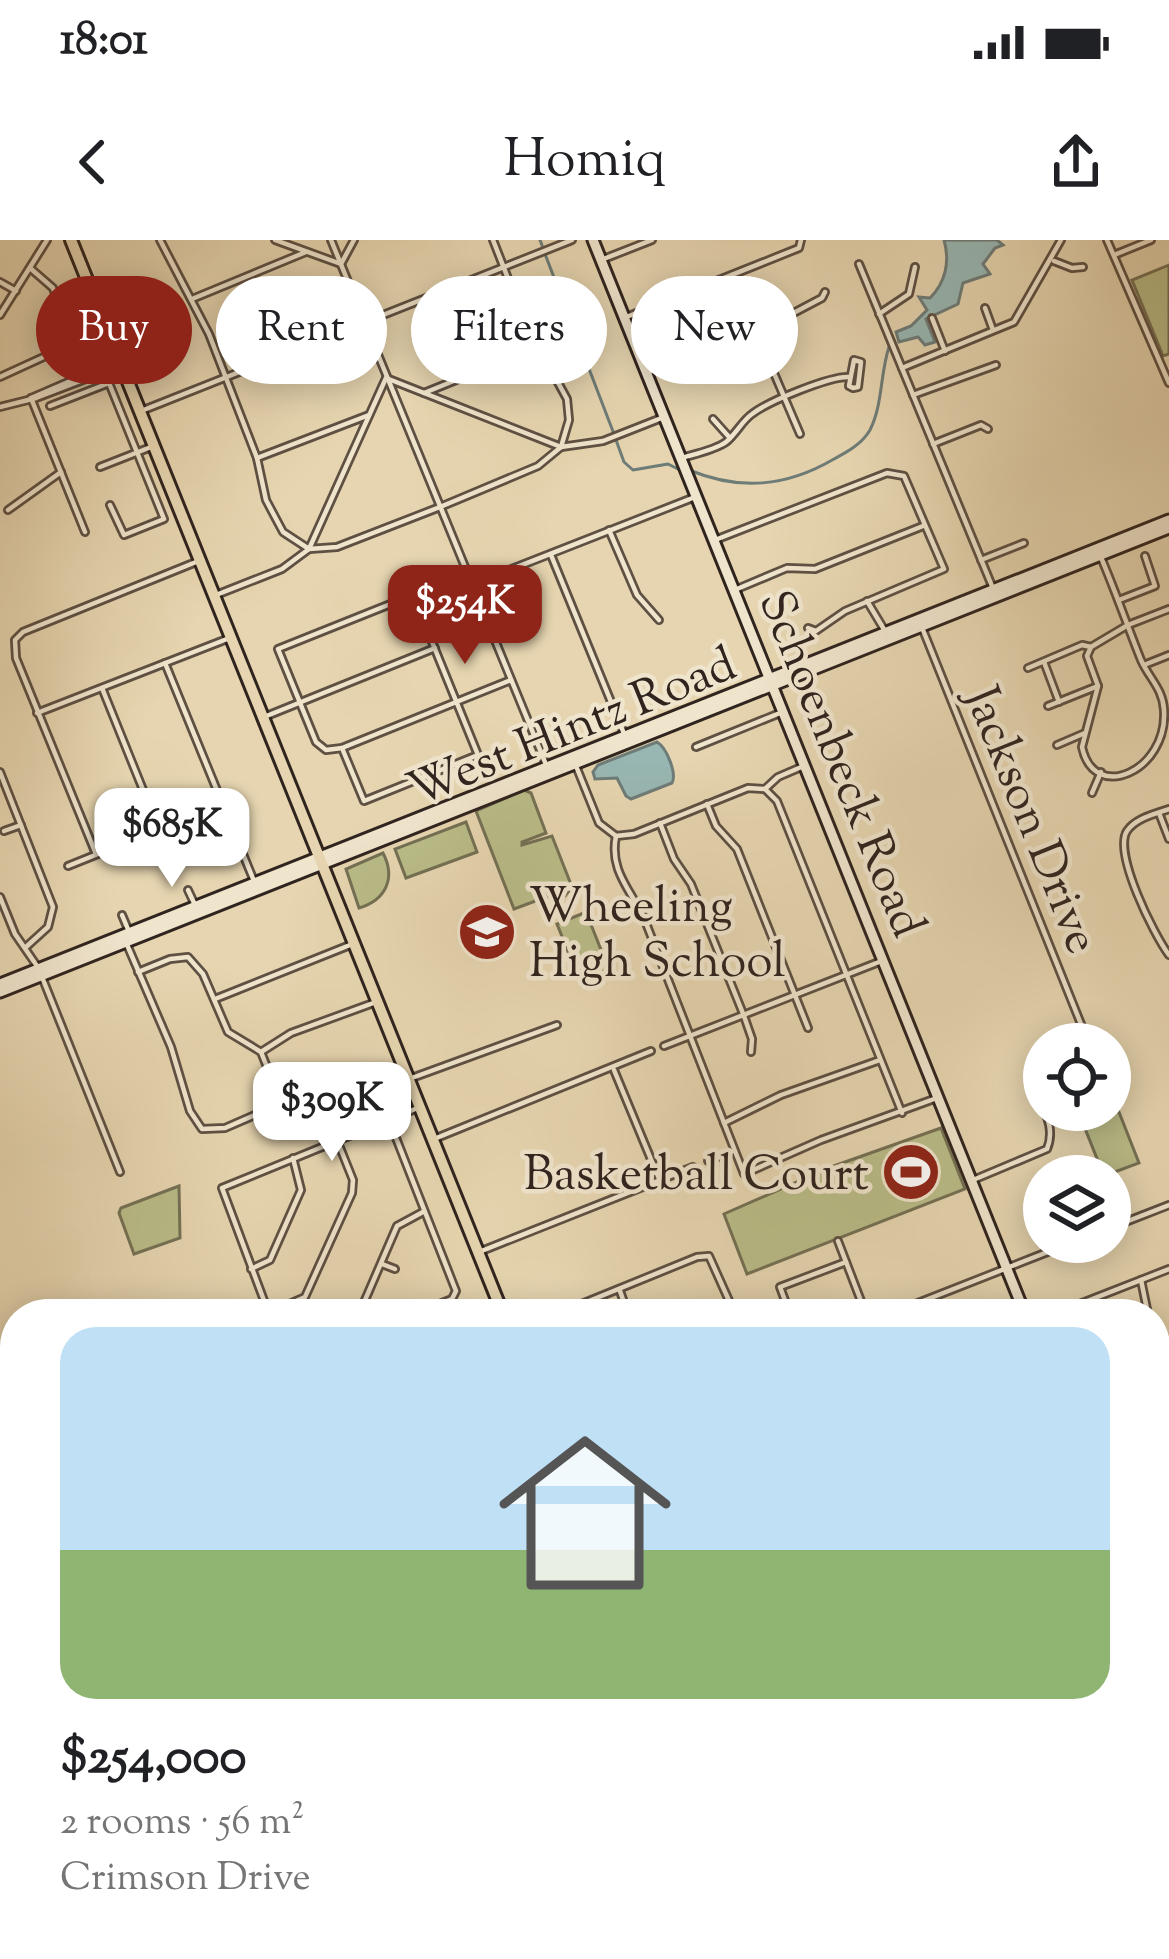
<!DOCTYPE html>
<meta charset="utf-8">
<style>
body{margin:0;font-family:"Sorts Mill Goudy",serif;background:#f6f6f6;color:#202124;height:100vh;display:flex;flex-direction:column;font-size:45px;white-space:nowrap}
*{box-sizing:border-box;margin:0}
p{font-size:39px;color:#757577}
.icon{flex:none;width:66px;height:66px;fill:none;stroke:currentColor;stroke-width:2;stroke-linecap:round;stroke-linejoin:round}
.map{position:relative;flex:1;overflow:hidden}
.side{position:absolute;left:0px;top:1059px;width:1170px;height:660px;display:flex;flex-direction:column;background:#fff;border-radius:48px 48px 0 0;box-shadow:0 6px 30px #0003}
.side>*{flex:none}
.hud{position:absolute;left:36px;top:36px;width:1098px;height:108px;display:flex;gap:24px}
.buttons{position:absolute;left:1023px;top:783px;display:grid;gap:24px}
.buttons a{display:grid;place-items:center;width:108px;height:108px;border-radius:50%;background:#fff;box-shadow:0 6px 30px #0003;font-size:60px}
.price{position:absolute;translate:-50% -102px;padding:0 27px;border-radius:24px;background:#fff;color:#222;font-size:39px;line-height:78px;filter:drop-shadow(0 3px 6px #0008)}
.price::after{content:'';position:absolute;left:50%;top:72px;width:36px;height:27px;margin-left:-18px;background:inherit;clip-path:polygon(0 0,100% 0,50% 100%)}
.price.current{background:#8f2418;color:#fff}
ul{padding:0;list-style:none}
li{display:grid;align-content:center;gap:24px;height:636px;padding:0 60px}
li span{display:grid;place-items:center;height:372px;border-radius:36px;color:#555}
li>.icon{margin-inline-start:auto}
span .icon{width:216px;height:216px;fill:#fffc;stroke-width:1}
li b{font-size:51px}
.pill{padding:0 42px;border-radius:54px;background:#fff;box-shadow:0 6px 30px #0003;font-size:42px;line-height:108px}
.pill.current{background:#8f2418;color:#fff}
.status{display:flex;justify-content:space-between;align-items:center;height:84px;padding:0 60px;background:#fff;direction:ltr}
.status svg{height:33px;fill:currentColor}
header{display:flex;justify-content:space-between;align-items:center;height:156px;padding:0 60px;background:#fff;font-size:54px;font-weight:600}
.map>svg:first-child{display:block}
</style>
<div class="status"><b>18:01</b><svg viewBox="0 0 49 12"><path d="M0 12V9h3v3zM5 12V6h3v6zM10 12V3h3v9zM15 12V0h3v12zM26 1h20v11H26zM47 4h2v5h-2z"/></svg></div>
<header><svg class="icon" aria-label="back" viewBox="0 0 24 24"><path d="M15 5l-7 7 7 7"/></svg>Homiq<svg class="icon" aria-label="share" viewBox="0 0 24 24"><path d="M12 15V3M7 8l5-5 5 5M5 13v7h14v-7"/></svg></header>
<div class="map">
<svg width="1169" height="1719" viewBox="0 0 1169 1719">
<rect width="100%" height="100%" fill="#e6d5b0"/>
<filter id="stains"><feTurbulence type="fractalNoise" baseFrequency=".00167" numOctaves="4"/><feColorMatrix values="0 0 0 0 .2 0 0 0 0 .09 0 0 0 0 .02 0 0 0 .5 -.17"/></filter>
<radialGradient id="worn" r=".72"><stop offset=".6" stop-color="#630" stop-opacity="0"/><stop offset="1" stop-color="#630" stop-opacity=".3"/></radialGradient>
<g fill="#b9bc88" stroke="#747054" stroke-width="3">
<polygon points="1169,25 1169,114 1163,116 1132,40"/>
<polygon points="524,550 531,553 546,593 522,602 522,605 552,596 572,647 565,656 546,657 514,669 476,571"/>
<polygon points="466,582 477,612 406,638 395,609"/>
<path d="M383 613C396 638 386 660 359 668L346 629Z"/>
<polygon points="586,672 611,735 582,746 557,684"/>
<polygon points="1117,867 1139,923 1104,936 1082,881"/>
<polygon points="941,888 965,949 747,1034 724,974 831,927"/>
<polygon points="179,946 180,998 134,1014 119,973 121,968"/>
<polygon points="15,1399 15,1704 128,1704 101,1719 0,1719 0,1406"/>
</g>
<g fill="#98b7b3" stroke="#6e7c78" stroke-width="3">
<path d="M944 0H997L1003 5 995 8 983 24 990 34 963 43 958 64 926 79 935 102 925 105 918 97 899 102 896 92 911 86 927 70 919 57 930 58C946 42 950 21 944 0Z"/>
<path d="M657 502C667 508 677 534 672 543L631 559 626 556 617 538 595 539 593 532 598 525Z"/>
</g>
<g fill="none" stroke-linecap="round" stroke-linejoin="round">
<g stroke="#6e7c78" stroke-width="3">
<polyline points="540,0 543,8"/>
<polyline points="545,14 614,194"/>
<polyline points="616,200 624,222 633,230 668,224 680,230"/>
<path d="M689 230C740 251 786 247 834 219 847 212 862 204 870 190 883 164 880 134 889 107"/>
<polyline points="0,1246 15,1239"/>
<polyline points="0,1410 15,1403"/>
</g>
<polyline stroke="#98b7b3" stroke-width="6" points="991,1719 1015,1711 1029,1719"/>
<g stroke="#5e5043" stroke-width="10">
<g id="street">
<polyline points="160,0 209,94 257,218 266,260 283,292 309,309 337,307 440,267 538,226 561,207"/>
<polyline points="275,0 341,24 354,0"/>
<polyline points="331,0 547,527"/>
<polyline points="493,0 525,82 567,159 569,180 561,207"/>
<polyline points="1107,0 1169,143"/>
<polyline points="1114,15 1151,0"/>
<polyline points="601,20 652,0"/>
<polyline points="1054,21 1072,28 1083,27"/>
<polyline points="859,24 992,346"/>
<polyline points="732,35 800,194"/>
<polyline points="0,42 16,51"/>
<polyline points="192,59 306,12"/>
<polyline points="985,68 993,90"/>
<polyline points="879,74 909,54 915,27"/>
<polyline points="0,75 47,0"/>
<polyline points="624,78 799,8 801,0"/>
<polyline points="932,78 945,111"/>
<polygon points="854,120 861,122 858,147 853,148 849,146"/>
<polyline points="902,128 1014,82 1061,0"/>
<polyline points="646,133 763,89 822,58 825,52"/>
<polyline points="0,137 72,104 53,48 30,28"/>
<polyline points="424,153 535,108"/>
<polyline points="913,155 996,125"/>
<polyline points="31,158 85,292"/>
<polyline points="31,158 119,120"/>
<polyline points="50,166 109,143 164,279 124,295 110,265"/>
<polyline points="0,167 36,158 122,125"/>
<polyline points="141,171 572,0"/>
<polyline points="713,179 730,198"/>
<polyline points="933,204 981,185 988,189"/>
<polyline points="257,218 369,175"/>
<path d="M681 218C695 214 715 210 726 202 736 194 742 181 752 174 769 161 830 136 849 137"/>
<polyline points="100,227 151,207"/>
<polyline points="8,270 61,232"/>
<polyline points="609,290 637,355 659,380"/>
<polyline points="715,300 887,233 904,236 944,329 845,371 816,391 808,388"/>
<polyline points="551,315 625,496"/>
<polyline points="981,320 1024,303"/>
<polyline points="471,345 695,257"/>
<polyline points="737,349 787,328 815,329 923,286"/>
<polyline points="216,355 282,329 309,309 386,138 561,207 603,201 664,177"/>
<polyline points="1119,360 1155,346 1145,316"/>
<polyline points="867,361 885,391"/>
<polyline points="923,390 1089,804"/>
<path d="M1091 407 1087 416 1098 446 1082 507C1094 564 1168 531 1164 470 1163 449 1149 438 1141 420 1127 385 1115 350 1100 315"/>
<polyline points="1044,422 1059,462"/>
<polyline points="165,423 254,641"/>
<polyline points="1144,425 1169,415"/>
<polyline points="1028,428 1082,405 1091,407 1128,385 1169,369"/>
<polyline points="102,448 158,587"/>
<polyline points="1048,466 1098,446"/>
<polyline points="37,473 227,399"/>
<polyline points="264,477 435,408"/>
<polyline points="1057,505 1085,493"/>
<polyline points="696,507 780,473"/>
<polyline points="342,508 364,561 478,515 413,355 278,409 316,502 326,510 342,508 511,440"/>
<polyline points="576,526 599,583 616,596 634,594 748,548 765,549 777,561 902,873"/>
<polyline points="0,532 53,667 48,687 26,707"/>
<polyline points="765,549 778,537 806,525"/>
<polyline points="1092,553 1101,532"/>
<polyline points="707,564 716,586 737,609 808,788"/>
<path d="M1169 569C1155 574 1136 578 1127 591 1113 613 1154 695 1169 715"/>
<polyline points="1159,573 1169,599"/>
<polyline points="660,583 674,619 691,644 744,776 752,799 751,812"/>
<polyline points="4,591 21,585"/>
<path d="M616 596C609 630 630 649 644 678L744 934 821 900 934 859"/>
<polyline points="96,614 16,418 15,400 23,392 196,322"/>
<polyline points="68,626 222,564"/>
<polyline points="188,650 195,665"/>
<polyline points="0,657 15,694 37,726"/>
<polyline points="122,675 130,694"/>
<polyline points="125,700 171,807 190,871 202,889 225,888 330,842"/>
<polyline points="138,732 170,719 188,717 203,734 228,792 261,812 281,862"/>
<polyline points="42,737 120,932"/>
<polyline points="215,759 350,705"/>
<polyline points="664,806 879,722"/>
<polyline points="261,812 291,793 376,762"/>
<polyline points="614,830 660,941"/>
<polyline points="409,839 557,785"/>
<polyline points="389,880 456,1051 452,1059 415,1074"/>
<polyline points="724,883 781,855 880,820"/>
<polyline points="434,899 651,811"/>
<polyline points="708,921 733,911"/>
<path d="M973 940 1047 909C1053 895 1050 874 1038 866"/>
<polyline points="1110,988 1169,965"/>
<polyline points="838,1001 866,1074"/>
<polyline points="479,1012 693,927"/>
<polyline points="382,1024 395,1029"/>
<polyline points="251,1029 270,1020 301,950 293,918"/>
<polyline points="1141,1040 1148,1074"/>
<polyline points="620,1051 628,1074"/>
<polyline points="269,1073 305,1057 352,953 353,940 337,900"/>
<polyline points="269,1074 222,948 420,867"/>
<polyline points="359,1074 397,986 423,972"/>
<polyline points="557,1074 697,1017 709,1016 735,1074"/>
<polyline points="700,1074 728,1063"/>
<polyline points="790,1074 780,1047 846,1022"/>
<polyline points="890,1074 1073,1002"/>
<polyline points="1054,1074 1169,1029"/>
<polyline points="1155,1092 1169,1126"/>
<polyline points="2,1129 15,1124"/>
<polyline points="1155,1239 1169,1255"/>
<polyline points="1155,1368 1169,1365"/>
<polyline points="1155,1431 1169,1444"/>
<polyline points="1155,1554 1169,1591"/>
<polyline points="1155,1633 1169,1628"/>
<polyline points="1155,1684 1169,1685"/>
<polyline points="35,1704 40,1719"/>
<polyline points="121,1704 127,1719"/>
<polyline points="870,1704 916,1712 947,1704"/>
<polyline points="1068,1704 1098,1719"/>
<polyline points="786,1719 832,1704"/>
</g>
</g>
<g stroke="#30241f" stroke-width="15">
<g id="secondary">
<polyline points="593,0 1025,1074"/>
<polyline points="0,744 1169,280"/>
<polyline points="0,752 1169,288"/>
<polyline points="0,1124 15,1162"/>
<polyline points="221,1704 222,1719"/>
</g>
</g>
<g stroke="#30241f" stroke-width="16">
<g id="primary">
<polyline points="71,0 503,1074"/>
<polyline points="1155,1326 1169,1320"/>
<polyline points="517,1704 541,1719"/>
<polyline points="750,1704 756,1719"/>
<polyline points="276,1719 311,1704"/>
</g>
</g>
<use href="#street" stroke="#efe4cc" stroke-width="4.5"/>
<use href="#secondary" stroke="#efe4cc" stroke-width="9"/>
<use href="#primary" stroke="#e6d5b0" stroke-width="10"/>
<g stroke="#30241f" stroke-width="8">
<g id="rail">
<polyline points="0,1330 15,1348"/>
<polyline points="310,1704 323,1719"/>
</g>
</g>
<use href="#rail" stroke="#efe4cc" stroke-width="3" stroke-dasharray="9" stroke-linecap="butt"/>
</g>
<defs>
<g id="school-disc" transform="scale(3)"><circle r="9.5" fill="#8f2418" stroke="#efe4cc"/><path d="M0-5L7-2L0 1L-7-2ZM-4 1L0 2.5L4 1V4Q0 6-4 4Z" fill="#fff"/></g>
<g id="stadium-disc" transform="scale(3)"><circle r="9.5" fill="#8f2418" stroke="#efe4cc"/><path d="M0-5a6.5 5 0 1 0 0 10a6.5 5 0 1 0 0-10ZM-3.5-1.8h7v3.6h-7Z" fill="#fff"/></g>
</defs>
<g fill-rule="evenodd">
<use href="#school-disc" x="487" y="692"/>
<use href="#stadium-disc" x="911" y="932"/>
</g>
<g text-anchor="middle" stroke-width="9" stroke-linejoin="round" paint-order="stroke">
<g font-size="48" fill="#30241f" stroke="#efe4cc">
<text transform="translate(571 485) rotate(-22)" y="17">West Hintz Road</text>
<text transform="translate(844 523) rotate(68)" y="17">Schoenbeck Road</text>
<text transform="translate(1034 579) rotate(68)" y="17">Jackson Drive</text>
</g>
<g font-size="48" fill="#30241f" stroke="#efe4cc" text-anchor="start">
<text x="529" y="681">Wheeling<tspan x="529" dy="55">High School</tspan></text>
<text x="869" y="949" text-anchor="end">Basketball Court</text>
</g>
</g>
<rect width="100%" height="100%" filter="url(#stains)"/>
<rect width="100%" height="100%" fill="url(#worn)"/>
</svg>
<div class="buttons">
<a><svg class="icon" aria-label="locate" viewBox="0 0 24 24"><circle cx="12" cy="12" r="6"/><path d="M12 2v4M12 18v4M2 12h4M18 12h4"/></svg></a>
<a><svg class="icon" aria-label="layers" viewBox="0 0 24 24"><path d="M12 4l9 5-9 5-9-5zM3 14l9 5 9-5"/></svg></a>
</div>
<b class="price current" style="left:465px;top:427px">$254K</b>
<b class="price" style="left:172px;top:650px">$685K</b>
<b class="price" style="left:332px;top:924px">$309K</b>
<div class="hud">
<a class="pill current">Buy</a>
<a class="pill">Rent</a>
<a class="pill">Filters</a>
<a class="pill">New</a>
</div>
<section class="side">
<ul>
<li><span style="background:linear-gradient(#bfe0f5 60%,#8fb573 0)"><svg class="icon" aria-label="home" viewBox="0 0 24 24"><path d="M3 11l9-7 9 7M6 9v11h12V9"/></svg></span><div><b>$254,000</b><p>2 rooms · 56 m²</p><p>Crimson Drive</p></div></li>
</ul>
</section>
</div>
